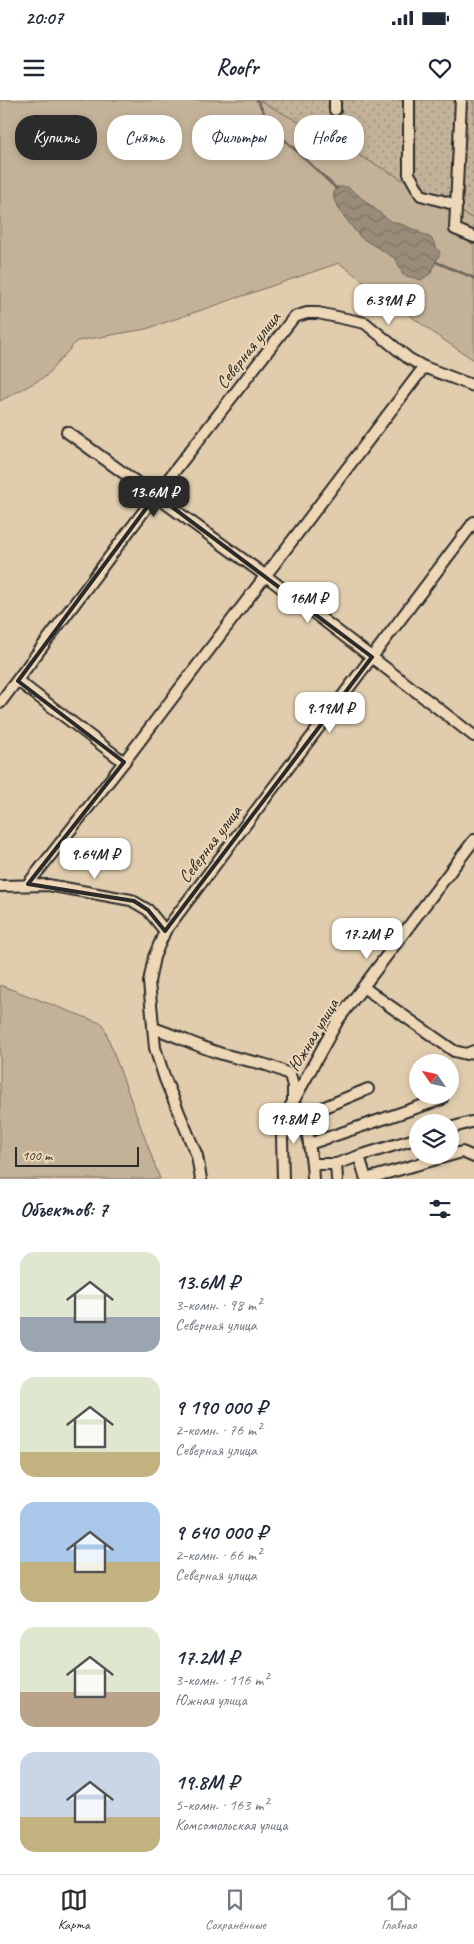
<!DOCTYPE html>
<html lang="ru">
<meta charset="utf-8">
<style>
body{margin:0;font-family:Caveat,sans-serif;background:#f2f2f3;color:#1f2937;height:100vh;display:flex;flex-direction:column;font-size:19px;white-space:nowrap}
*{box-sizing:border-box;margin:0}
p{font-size:16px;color:#747a83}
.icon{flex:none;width:28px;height:28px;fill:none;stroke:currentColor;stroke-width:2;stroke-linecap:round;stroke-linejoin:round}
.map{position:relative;height:1079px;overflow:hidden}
.side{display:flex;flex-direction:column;background:#fff;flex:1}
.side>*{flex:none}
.hud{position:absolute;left:15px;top:15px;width:445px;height:45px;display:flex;gap:10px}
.needle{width:32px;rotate:304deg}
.controls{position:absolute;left:409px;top:954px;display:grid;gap:10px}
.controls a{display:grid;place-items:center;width:50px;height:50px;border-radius:50%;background:#fff;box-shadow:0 2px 8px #0003;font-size:25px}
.scale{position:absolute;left:15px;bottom:12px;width:124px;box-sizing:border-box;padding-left:5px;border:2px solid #2b2b2b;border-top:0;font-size:14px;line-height:18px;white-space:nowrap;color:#2b2b2b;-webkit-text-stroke:4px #edd7b6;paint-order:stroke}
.price{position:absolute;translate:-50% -42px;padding:0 11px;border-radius:10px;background:#fff;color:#222;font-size:16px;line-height:32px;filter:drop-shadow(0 1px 2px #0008)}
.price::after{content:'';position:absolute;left:50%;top:30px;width:15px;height:11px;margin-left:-8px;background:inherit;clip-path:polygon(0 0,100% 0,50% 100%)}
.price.on{background:#2b2b2b;color:#fff}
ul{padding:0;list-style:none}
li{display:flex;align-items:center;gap:15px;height:125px;padding:0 20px}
li span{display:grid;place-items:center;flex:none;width:140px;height:100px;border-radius:15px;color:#555}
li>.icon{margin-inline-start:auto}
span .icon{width:60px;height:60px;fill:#fffc;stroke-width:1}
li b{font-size:21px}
h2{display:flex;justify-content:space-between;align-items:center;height:60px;padding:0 20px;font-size:21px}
.tag{padding:0 18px;border-radius:20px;background:#fff;box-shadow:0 2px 8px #0003;font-size:18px;line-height:45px}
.tag.on{background:#2b2b2b;color:#fff}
.status{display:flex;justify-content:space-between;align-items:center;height:35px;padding:0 25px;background:#fff;direction:ltr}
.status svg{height:14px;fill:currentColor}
header{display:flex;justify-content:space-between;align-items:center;height:65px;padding:0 20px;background:#fff;font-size:22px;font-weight:600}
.dock{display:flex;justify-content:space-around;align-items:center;height:70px;border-top:1px solid #e0e1e3;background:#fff;font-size:14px;color:#747a83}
.dock a{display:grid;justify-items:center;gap:2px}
.dock .on{color:#2b2b2b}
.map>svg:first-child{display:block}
</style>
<div class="status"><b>20:07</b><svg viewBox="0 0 49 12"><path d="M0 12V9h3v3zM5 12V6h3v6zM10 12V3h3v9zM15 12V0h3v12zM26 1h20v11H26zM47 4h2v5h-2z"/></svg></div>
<header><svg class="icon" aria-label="menu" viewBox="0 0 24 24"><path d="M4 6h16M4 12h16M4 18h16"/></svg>Roofr<svg class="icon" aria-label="heart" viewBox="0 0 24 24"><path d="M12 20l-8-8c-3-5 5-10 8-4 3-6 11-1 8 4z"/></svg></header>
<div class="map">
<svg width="474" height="1079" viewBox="0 0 474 1079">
<defs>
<pattern id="garden-dots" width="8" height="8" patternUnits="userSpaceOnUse" patternTransform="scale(1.25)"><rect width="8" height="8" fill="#c3b298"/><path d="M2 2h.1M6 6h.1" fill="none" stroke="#9f917c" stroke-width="1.8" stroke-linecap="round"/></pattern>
<pattern id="water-waves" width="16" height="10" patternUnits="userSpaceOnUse" patternTransform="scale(1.25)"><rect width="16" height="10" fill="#998d79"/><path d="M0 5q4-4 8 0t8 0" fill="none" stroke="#7d7363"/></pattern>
</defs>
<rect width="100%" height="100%" fill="#e1cdae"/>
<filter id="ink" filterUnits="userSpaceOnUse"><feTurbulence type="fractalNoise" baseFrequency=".02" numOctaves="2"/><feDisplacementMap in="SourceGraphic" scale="10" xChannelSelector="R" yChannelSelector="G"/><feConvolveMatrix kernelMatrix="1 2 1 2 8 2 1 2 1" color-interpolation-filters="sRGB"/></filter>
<g filter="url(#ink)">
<g fill="#c3b298" stroke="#776e62" fill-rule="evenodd">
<path d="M0 0H259L474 119V260L439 237 339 163 146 229 77 241 45 277 0 301ZM335 87 377 111 390 121 418 131 396 159C377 147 341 121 334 99 333 95 334 91 335 87Z"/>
<polygon points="0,885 103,924 160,1079 0,1079"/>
</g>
<polygon fill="url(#garden-dots)" stroke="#776e62" points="259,0 474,0 474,119"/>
<polygon fill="url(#water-waves)" stroke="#6d665a" points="335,87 348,87 390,121 404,125 431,138 440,153 431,173 421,180 403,175 396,159 360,137 342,114 334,98"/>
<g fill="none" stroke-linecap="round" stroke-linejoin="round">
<g stroke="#6d665a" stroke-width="2.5">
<polyline points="257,0 273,29 337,89"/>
<polyline points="436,162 474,178"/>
</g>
<g stroke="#2b2b2b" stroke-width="14">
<g id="minor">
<polyline points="409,0 409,74 421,95 457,105"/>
<polyline points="461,0 455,129 474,137"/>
<polyline points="335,10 335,0"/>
<polyline points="67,332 266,476 474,636"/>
<polyline points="18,581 124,662"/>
<polyline points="0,603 156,395 294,217 307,213 318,213 365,223 408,258 424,267 474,286"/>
<polyline points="28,784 124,662 424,267"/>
<polyline points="0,786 48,785 131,800 148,810 165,831"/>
<polyline points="363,887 454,951 466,954 474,951"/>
<path d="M153 928C175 935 197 946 219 953 243 961 268 962 290 975L293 986V1000"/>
<polyline points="289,1009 305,1015 312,1064 336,1064 359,1056 366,1079 462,1052 474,1057"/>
<polyline points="305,1015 368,989"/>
<polyline points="450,1028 471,1022"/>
<polyline points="309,1044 442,999"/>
<polyline points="359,1056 418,1038"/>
<polyline points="312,1064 313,1079"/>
<polyline points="336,1064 337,1079"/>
<polyline points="201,1079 197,1056 165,979 155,948 149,882 154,857 165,831 474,422"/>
<polyline points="283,1079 282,1038 289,1009 338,920 474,740"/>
</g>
</g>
<use href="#minor" stroke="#edd7b6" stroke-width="10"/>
</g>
</g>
<path fill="none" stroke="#2b2b2b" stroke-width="4" stroke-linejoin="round" d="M156 395 372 557 165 831 148 810 134 801 28 784 124 662 18 581Z"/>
<g text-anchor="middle" stroke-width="4" stroke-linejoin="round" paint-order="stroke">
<g font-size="18" fill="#2b2b2b" stroke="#edd7b6">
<text transform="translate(248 250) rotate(-52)" y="6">Северная улица</text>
<text transform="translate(210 744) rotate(-53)" y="6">Северная улица</text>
<text transform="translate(313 935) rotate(-59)" y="6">Южная улица</text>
</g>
</g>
</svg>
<div class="controls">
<a><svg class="needle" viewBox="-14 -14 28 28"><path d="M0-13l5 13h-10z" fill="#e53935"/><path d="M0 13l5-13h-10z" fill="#747a83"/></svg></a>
<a><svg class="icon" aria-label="layers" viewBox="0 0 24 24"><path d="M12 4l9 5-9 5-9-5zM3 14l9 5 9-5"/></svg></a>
</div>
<div class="scale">100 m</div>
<b class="price" style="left:389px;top:226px">6.39M ₽</b>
<b class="price on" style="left:154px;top:418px">13.6M ₽</b>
<b class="price" style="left:308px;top:524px">16M ₽</b>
<b class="price" style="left:330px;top:634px">9.19M ₽</b>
<b class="price" style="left:95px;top:780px">9.64M ₽</b>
<b class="price" style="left:367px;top:860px">17.2M ₽</b>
<b class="price" style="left:294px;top:1045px">19.8M ₽</b>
<div class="hud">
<a class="tag on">Купить</a>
<a class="tag">Снять</a>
<a class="tag">Фильтры</a>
<a class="tag">Новое</a>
</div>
</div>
<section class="side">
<h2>Объектов: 7<svg class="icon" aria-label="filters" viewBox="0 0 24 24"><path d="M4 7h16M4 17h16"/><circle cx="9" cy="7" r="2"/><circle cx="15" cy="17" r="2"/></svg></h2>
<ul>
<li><span style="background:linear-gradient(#dfe7d0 65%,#9aa5b1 0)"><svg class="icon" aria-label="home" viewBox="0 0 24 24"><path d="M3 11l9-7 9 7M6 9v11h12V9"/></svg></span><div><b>13.6M ₽</b><p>3-комн. · 98 m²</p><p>Северная улица</p></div></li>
<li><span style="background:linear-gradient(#dfe7d0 75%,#c2b280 0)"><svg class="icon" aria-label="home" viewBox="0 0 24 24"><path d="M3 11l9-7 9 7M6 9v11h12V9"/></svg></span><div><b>9 190 000 ₽</b><p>2-комн. · 76 m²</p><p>Северная улица</p></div></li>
<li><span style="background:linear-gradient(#a9c7e8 60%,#c2b280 0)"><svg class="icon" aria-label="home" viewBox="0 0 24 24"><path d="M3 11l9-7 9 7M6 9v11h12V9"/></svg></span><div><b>9 640 000 ₽</b><p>2-комн. · 66 m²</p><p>Северная улица</p></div></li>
<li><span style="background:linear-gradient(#dfe7d0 65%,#b9a48a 0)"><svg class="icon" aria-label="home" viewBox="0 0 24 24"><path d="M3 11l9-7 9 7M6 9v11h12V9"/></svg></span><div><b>17.2M ₽</b><p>3-комн. · 116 m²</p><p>Южная улица</p></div></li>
<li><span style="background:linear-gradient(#c9d6e8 65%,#c2b280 0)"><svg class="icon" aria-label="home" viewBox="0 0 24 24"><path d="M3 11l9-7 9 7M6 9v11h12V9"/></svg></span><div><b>19.8M ₽</b><p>5-комн. · 163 m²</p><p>Комсомольская улица</p></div></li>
</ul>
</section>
<nav class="dock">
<a class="on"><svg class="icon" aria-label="map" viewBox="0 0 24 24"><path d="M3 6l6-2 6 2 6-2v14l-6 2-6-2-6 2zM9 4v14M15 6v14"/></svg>Карта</a>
<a><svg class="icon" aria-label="saved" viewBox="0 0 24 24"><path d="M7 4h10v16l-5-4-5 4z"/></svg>Сохранённые</a>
<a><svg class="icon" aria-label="home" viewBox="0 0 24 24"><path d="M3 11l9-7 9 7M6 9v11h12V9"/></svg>Главная</a>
</nav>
